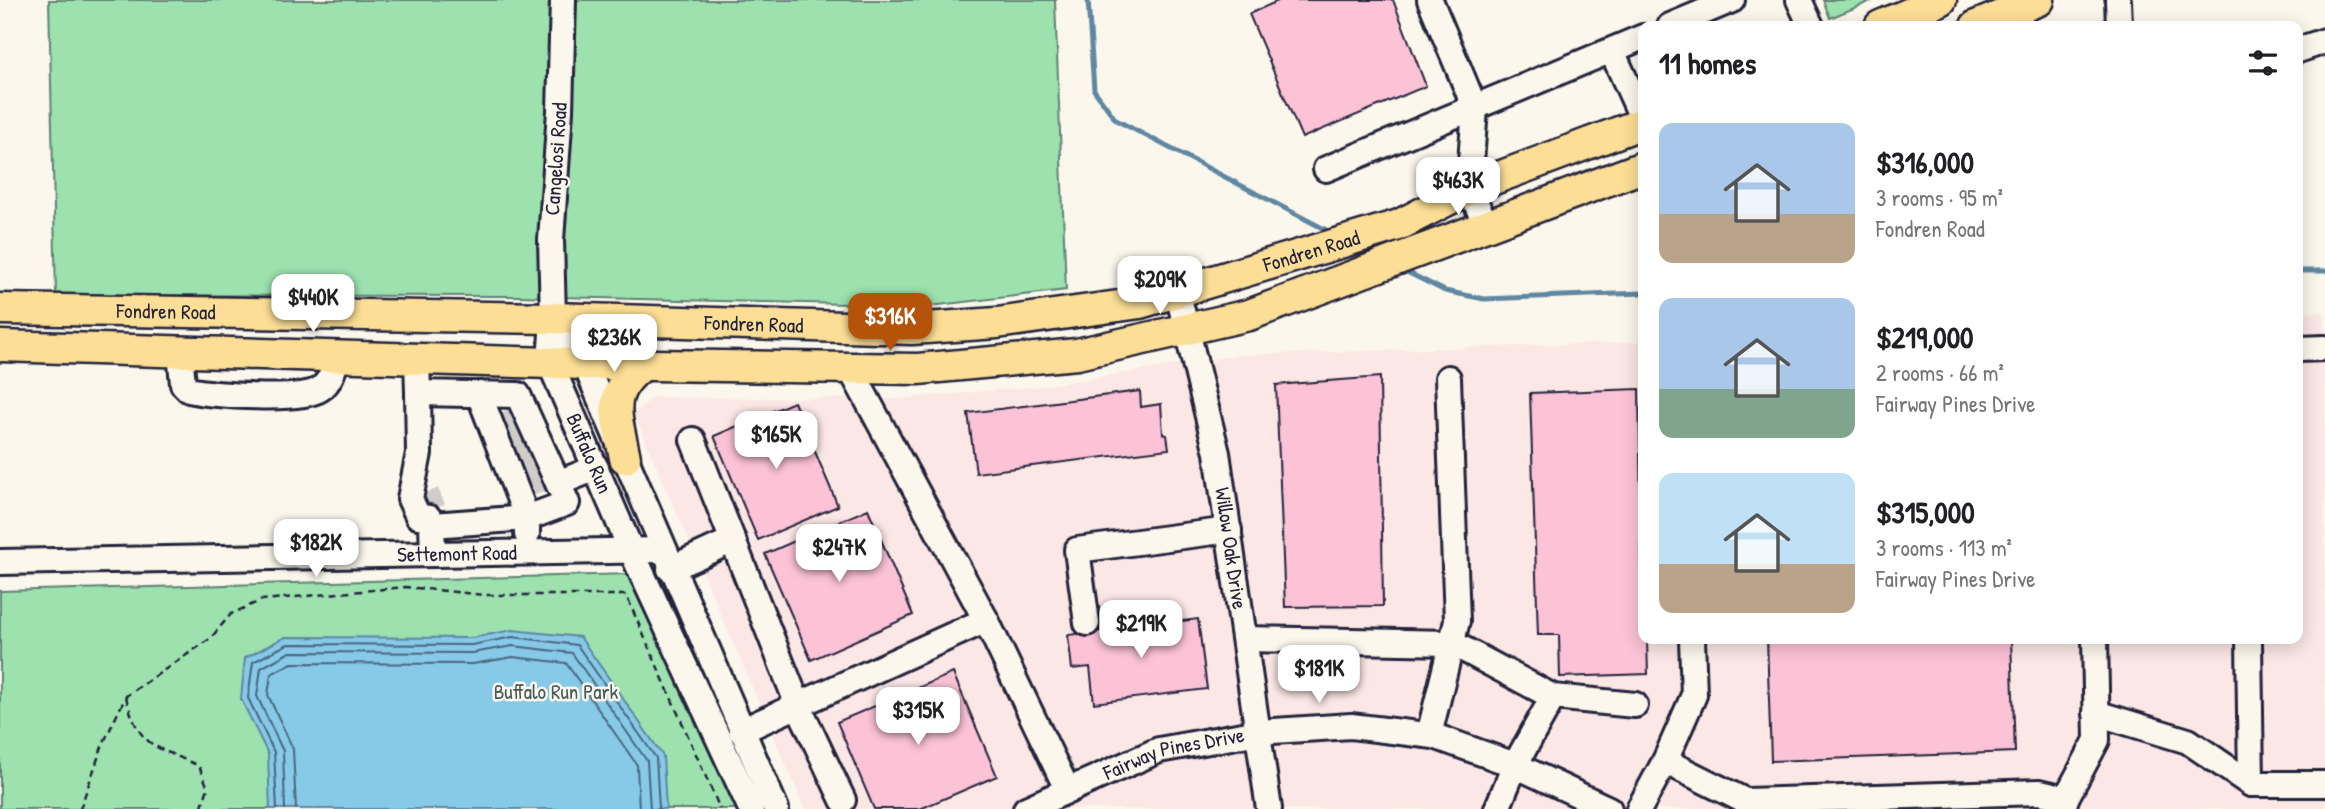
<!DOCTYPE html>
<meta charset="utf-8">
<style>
body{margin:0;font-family:"Patrick Hand",sans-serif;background:#f2f2f2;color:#202124;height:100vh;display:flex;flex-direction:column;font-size:26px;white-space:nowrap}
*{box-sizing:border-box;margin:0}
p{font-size:23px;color:#757577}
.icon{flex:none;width:38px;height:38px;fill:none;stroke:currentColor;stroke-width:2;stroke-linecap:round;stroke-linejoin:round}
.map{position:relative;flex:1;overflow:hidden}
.sheet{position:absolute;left:1638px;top:21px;width:665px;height:623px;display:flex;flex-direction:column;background:#fff;border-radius:14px;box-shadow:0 4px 18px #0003}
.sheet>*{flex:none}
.price{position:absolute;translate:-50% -60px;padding:0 16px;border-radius:14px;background:#fff;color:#222;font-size:23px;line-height:46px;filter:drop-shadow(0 2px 4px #0008)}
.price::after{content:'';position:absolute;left:50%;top:42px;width:21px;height:16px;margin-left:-10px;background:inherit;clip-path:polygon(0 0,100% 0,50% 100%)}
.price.active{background:#b45309;color:#fff}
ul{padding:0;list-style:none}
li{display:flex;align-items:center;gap:21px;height:175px;padding:0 21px}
li span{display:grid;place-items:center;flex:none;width:196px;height:140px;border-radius:14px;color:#555}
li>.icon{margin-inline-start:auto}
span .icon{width:84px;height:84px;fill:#fffc;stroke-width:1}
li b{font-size:30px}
h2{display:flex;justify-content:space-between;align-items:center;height:84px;padding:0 21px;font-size:30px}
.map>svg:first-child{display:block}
</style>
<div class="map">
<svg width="2325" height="809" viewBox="0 0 2325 809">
<rect width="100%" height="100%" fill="#fbf7ec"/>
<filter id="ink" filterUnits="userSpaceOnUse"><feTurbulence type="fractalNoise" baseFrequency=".0143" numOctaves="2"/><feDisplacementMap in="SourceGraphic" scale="14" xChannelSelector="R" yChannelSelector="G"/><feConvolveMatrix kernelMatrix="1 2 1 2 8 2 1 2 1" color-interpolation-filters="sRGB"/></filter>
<g filter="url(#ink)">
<polygon fill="#fbe7e5" points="2325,312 2325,809 805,809 634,414 653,397 896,399 1044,386 1238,355 1643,342 1643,639 2298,639 2298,313"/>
<g fill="#9ce1ae" stroke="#5f8274" stroke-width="2">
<polygon points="49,0 1055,0 1066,290 930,306 517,296 56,295"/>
<polygon points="1823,0 1874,0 1830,18"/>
<polygon points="630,574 738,809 0,809 0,591"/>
</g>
<polygon fill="#86cae7" stroke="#5e87a2" stroke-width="2" points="512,630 580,637 663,756 666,809 270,809 268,754 241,699 245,658 285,637 472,638"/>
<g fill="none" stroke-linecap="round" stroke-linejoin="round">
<g stroke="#4a6580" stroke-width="2">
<polyline points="277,809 274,752 248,698 253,662 288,644 472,645 513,637 577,645 656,758 659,809"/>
<polyline points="285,809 283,751 257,696 261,668 290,652 472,653 513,646 572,653 647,761 650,809"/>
<polyline points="296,809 293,749 268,695 271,674 292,663 473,664 513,657 566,663 637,765 639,809"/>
</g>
<g stroke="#5e87a2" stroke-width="5">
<polyline points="1088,0 1094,90 1116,120 1332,233"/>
<polyline points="1403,270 1445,291 1484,299 1643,293"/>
<polyline points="2298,271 2325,271"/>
</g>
</g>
<g fill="#fcc2d6" stroke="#22223b" stroke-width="2">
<polygon points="1280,0 1393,0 1426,86 1302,138 1249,14"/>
<polygon points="1380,377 1383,606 1285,607 1276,385"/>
<polygon points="1639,389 1643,639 1647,639 1648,674 1560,677 1559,635 1538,635 1530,393"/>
<polygon points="1140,391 1141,407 1161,404 1163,434 1167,435 1169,449 976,473 968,413"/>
<polygon points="794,402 838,506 758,540 714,436"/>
<polygon points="868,509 913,615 811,660 765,554"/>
<polygon points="1198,619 1207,689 1094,703 1090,667 1072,669 1068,635"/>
<polygon points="1767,639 2011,639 2015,752 1771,761"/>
<polygon points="953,673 997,776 920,809 874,809 837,722"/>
</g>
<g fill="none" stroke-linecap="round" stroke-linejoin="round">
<g stroke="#d0ccc9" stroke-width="24" stroke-dasharray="24 12" stroke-linecap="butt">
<polyline points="501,426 519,418"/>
<polyline points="510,446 528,438"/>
<polyline points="517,464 536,457"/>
<polyline points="526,486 545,478"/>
<polyline points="427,493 434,509"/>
</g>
<g stroke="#22223b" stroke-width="30">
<g id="minor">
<path id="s1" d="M563 0 560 111 551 240 553 318 550 363 631 550 751 809"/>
<polyline points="1430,0 1475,108 1469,189 1487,226"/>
<polyline points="1799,0 1811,26"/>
<polyline points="2118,0 2119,26"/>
<polyline points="1670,26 1732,0"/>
<polyline points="2298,50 2325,41"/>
<polyline points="1612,51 1643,120"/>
<polyline points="1326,169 1643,37"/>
<path id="s2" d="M1177 290 1217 453 1269 809"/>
<polyline points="553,318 585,364 776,809"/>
<polyline points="2298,349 2325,348"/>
<path d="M180 352 183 384 189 390C213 395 300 402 320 389 331 382 334 368 337 356"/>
<polyline points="417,359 418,393 518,395 558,483 596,468"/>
<polyline points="850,368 986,620"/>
<polyline points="418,393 419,453 410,499 418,516 429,518 432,525"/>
<polyline points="693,440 798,705 843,800"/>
<polyline points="527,534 527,518 567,503 558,483"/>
<polyline points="433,554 432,525 527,518 479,394"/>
<path id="s3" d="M0 562 662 550"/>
<polyline points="670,569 733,540"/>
<polyline points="1087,623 1077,550 1229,530"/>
<polyline points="1245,639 1452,643 1553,697 1635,705"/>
<polyline points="2249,639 2251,784"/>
<polyline points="2096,713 2188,741 2251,784 2325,784"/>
<polyline points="741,731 986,620 1068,791"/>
<polyline points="1429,735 1457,621 1448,378"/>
<polyline points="1665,761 1694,695 1692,639"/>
<polyline points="2066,798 2097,740 2095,639"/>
<path id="s4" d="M1026 809 1159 750 1259 732 1351 726 1434 736 1515 765 1609 809"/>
<polyline points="1497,809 1515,765 1553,697"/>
<polyline points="1639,809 1665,761 1745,801 2040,792 2066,798 2063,809"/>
</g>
</g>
<g stroke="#22223b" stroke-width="35">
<g id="major">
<polyline points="1880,26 1941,0"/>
<polyline points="1976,26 2039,0"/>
<path id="s5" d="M0 309 553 318 912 329 997 323 1140 303 1399 225 1475 186 1643 123"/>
<polyline points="0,346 585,364 918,369 1077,354 1249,315 1643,167"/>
<path d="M625 458C617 415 604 394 643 365"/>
</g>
</g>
<g stroke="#22223b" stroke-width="2.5" stroke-dasharray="7 5" stroke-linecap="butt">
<path d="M126 697C139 748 154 745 199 766L208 788 201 809"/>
<polyline points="80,809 103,744 126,696 210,639 231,614 262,600 406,587 485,595 626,595 720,809"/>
</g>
<use href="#minor" stroke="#fbf7ec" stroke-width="24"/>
<use href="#major" stroke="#fcde96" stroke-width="30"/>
</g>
</g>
<g text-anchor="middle" stroke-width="5" stroke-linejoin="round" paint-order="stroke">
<g font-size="21" fill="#22223b" stroke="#fbf7ec">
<text transform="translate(556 159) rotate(-86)" y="7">Cangelosi Road</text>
<text dy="7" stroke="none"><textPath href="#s5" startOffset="1321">Fondren Road</textPath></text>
<text dy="7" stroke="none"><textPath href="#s5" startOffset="166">Fondren Road</textPath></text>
<text dy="7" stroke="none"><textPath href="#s5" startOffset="754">Fondren Road</textPath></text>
<text dy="7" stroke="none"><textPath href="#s1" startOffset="462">Buffalo Run</textPath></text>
<text dy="7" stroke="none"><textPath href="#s2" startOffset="264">Willow Oak Drive</textPath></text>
<text dy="7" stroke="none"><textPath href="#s3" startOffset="457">Settemont Road</textPath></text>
<text dy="7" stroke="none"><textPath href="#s4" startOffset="159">Fairway Pines Drive</textPath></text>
</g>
<g font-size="21" fill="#475b5e" stroke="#fbf7ec">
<text x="556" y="699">Buffalo Run Park</text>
</g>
</g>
</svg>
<b class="price" style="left:1458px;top:217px">$463K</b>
<b class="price" style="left:1160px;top:316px">$209K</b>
<b class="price" style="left:313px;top:334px">$440K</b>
<b class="price active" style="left:890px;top:353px">$316K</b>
<b class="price" style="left:614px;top:374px">$236K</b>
<b class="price" style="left:776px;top:471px">$165K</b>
<b class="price" style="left:316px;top:579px">$182K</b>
<b class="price" style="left:839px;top:584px">$247K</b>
<b class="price" style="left:1141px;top:660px">$219K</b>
<b class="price" style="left:1319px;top:705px">$181K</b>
<b class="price" style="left:918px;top:747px">$315K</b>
<section class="sheet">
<h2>11 homes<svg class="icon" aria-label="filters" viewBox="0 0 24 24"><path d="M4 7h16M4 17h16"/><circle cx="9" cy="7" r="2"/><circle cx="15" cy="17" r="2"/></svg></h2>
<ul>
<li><span style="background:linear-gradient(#a9c7e8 65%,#b9a48a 0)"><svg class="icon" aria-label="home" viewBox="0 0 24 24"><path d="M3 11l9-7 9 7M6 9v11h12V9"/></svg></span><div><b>$316,000</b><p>3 rooms · 95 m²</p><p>Fondren Road</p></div></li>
<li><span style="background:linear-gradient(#a9c7e8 65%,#7fa58c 0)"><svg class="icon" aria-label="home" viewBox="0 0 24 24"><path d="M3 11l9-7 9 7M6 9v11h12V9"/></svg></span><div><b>$219,000</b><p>2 rooms · 66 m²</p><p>Fairway Pines Drive</p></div></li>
<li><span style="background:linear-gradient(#bfe0f5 65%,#b9a48a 0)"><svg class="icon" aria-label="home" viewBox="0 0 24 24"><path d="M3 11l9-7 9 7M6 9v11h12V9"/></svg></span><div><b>$315,000</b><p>3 rooms · 113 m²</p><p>Fairway Pines Drive</p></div></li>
</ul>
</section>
</div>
